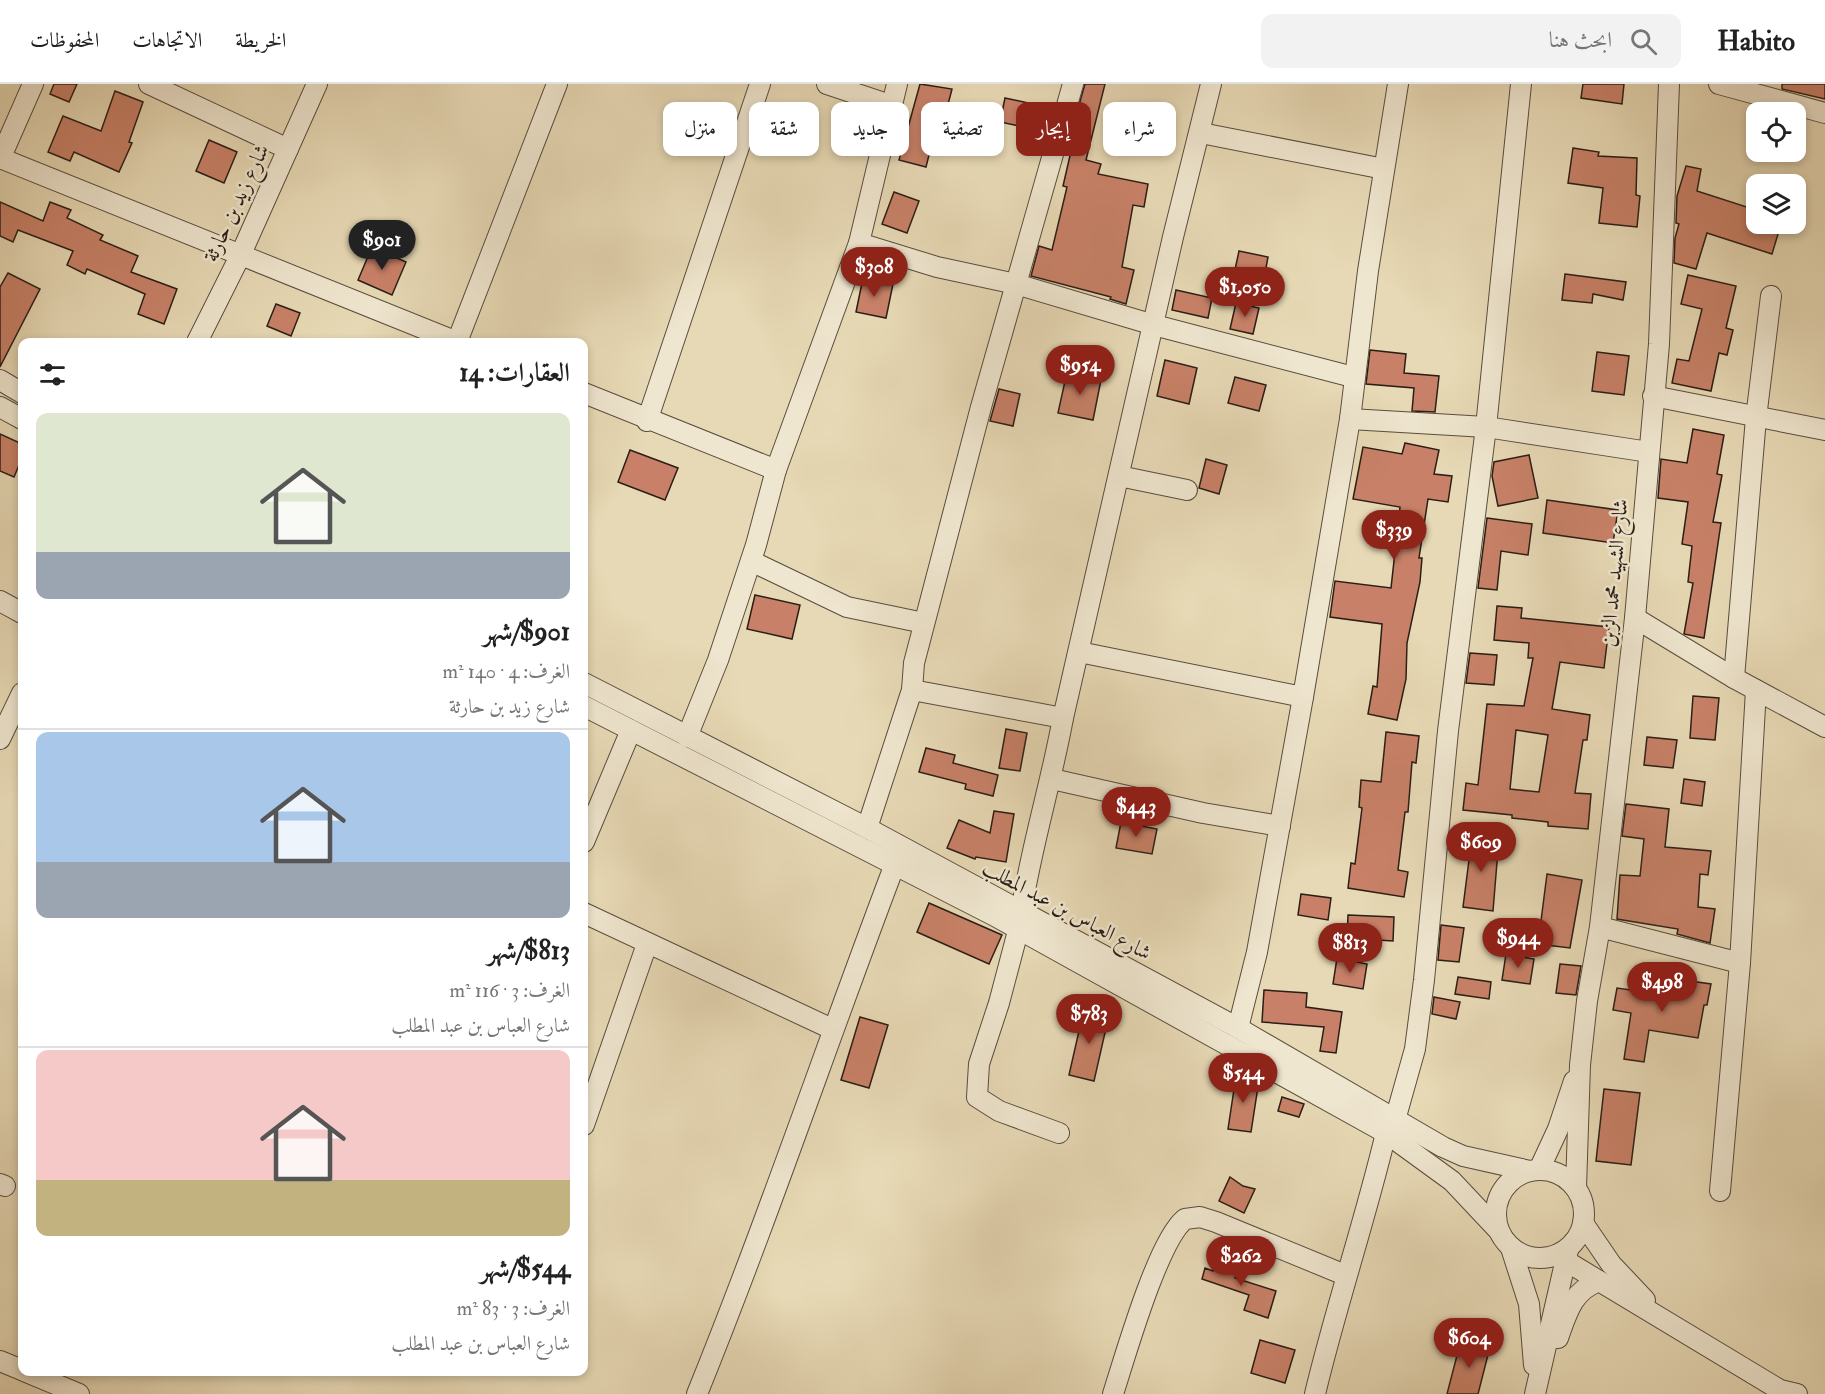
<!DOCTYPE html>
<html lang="ar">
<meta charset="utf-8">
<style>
body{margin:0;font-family:"IM FELL Double Pica",Amiri,serif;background:#f2f2f2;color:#222;direction:rtl;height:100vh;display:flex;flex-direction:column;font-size:22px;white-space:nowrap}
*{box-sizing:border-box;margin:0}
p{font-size:20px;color:#767676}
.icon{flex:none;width:33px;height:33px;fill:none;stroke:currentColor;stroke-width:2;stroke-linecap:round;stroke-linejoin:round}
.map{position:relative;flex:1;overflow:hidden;direction:ltr}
.sheet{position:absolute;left:18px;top:254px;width:570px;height:1038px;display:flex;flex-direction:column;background:#fff;border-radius:12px;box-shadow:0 3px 9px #0003;direction:rtl}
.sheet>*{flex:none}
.hud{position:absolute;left:606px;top:18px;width:570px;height:54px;direction:rtl;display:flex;gap:12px}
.buttons{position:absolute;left:1746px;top:18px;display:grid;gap:12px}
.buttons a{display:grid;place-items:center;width:60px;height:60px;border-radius:12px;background:#fff;box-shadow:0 3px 9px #0003;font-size:30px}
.price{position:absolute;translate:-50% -51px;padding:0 14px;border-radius:21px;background:#8f2418;color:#fff;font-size:20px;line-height:39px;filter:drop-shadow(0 2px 3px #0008)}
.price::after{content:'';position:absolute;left:50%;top:36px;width:18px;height:14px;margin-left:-9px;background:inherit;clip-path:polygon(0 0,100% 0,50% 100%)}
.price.on{background:#222;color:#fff}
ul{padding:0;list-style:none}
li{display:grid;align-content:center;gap:12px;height:318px;padding:0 18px}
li+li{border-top:2px solid #e0e0e0}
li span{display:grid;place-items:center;height:186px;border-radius:12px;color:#555}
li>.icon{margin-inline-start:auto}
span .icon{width:108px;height:108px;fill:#fffc;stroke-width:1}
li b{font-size:26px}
h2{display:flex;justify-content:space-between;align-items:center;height:72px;padding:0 18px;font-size:26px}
.pill{padding:0 21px;border-radius:12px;background:#fff;box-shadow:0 3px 9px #0003;font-size:21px;line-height:54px}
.pill.on{background:#8f2418;color:#fff}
header{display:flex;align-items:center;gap:36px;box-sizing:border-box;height:84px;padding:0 30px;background:#fff;border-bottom:2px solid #e0e0e0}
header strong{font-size:28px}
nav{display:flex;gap:33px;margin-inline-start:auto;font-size:21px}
.search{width:420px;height:54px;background:#f2f2f2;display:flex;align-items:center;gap:15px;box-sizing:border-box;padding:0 21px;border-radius:12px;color:#767676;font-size:22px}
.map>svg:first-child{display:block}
</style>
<header>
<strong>Habito</strong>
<div class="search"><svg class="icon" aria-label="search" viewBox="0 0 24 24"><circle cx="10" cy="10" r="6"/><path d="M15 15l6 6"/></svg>ابحث هنا</div>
<nav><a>الخريطة</a><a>الاتجاهات</a><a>المحفوظات</a></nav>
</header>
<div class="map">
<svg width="1825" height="1310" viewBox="0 0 1825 1310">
<rect width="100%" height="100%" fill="#e7d9b5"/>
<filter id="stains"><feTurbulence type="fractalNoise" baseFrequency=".00333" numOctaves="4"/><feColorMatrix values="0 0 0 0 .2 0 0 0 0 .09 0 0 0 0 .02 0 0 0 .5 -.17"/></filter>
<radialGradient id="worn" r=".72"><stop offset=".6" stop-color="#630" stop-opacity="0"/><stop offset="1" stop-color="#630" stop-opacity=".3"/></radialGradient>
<g fill="#c88168" stroke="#2a1e16" stroke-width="1.5" fill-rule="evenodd">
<polygon points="54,0 77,0 69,18 50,10"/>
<polygon points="920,0 952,5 945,32 939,31 926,83 899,76"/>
<polygon points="1085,0 1105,0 1086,76 1101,80 1098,90 1148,100 1144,123 1133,121 1122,183 1134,186 1126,220 1110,215 1111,213 1031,192 1039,162 1052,166 1067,103 1063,102 1075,50 1071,49"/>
<polygon points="1583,0 1624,0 1622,20 1581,14"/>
<polygon points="1782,0 1825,0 1825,15 1782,5"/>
<polygon points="115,7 143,18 129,58 132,59 119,88 74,68 70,77 48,68 63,32 101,47"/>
<polygon points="1005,14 1033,20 1028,44 1000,38"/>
<polygon points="209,56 237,68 224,99 196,87"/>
<polygon points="1573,64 1599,68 1598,72 1637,74 1636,111 1640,112 1637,143 1599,139 1603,104 1568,99"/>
<polygon points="1686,82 1701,85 1697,107 1756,126 1756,140 1781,140 1772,170 1707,149 1696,185 1674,179 1675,154 1679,140 1676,139 1677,112"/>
<polygon points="894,108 919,117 907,149 882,140"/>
<polygon points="0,118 43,137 50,118 71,126 67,134 103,151 100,156 138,172 131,188 177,205 164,240 138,230 145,210 87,185 85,190 67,181 73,167 18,146 13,158 0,152"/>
<polygon points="372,163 406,178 392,211 358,196"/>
<polygon points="1239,167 1268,173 1263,200 1233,195"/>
<polygon points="8,189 40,205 0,283 0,203"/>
<polygon points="1565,190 1626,198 1623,216 1593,210 1592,219 1562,216"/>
<polygon points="1688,191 1736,202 1726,244 1733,246 1727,271 1719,269 1711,307 1672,299 1677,275 1689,277 1702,225 1681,220"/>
<polygon points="863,194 893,200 886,234 856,228"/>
<polygon points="1176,206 1212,214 1208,234 1172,226"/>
<polygon points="1236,219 1259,224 1253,250 1230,245"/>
<polygon points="276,220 300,229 291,252 267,242"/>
<polygon points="1370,266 1406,270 1404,289 1439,292 1435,328 1412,327 1414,304 1366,300"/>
<polygon points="1597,268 1629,272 1624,311 1592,307"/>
<polygon points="1165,276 1197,284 1189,320 1157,312"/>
<polygon points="1067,288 1101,296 1093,336 1058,329"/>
<polygon points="1235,293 1266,301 1259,327 1228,319"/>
<polygon points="999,305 1020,310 1013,342 990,337"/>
<polygon points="1693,345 1724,351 1717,390 1722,391 1713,438 1721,439 1704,554 1684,550 1693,499 1688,498 1692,462 1682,460 1688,418 1658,414 1661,375 1687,379"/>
<polygon points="0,350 22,360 22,374 14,393 0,387"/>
<polygon points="1405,359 1439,366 1434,390 1452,392 1448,418 1428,415 1419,474 1422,474 1420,498 1407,559 1406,595 1397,636 1368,630 1373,602 1377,603 1382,540 1330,533 1335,497 1391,504 1400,423 1353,415 1363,363 1402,370"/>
<polygon points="630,366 678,384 665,416 618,398"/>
<polygon points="1529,371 1538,414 1498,422 1492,392 1494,378"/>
<polygon points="1206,375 1227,381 1219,410 1199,404"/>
<polygon points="1547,416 1618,426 1613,459 1543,449"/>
<polygon points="1487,434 1532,440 1528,471 1501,467 1497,506 1478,504"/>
<polygon points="755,511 800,521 792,555 747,545"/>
<path d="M1497 522 1522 524 1521 534 1609 543 1604 584 1560 578 1552 625 1590 631 1587 656H1583L1575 709 1591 710 1588 745 1548 742V738L1512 734V731L1463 726 1466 699 1478 701 1487 620 1524 622 1533 574H1528L1529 559 1494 556ZM1516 646 1548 651 1539 708 1510 705Z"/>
<polygon points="1470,569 1497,571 1494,601 1466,599"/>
<polygon points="1693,612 1719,614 1715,656 1690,654"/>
<polygon points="1006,645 1027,649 1020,687 999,684"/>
<polygon points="1386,648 1419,652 1416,679 1412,678 1408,728 1405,728 1398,786 1408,788 1404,813 1348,804 1351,779 1355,780 1362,724 1359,723 1361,696 1381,698"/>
<polygon points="1647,653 1677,656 1673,684 1644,681"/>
<polygon points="926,664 955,671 953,679 998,691 993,712 965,705 966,700 919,688"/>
<polygon points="1684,695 1705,698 1702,722 1681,719"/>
<polygon points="1626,720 1669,725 1665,763 1711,767 1708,791 1700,790 1698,823 1715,825 1710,859 1677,850 1678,845 1617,835 1620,791 1640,792 1644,755 1622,752"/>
<polygon points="994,727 1014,730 1006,778 976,773 975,775 947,764 959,736 990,749"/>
<polygon points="1121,738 1157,745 1152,770 1116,764"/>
<polygon points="1470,751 1499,754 1493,827 1463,823 1469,776 1467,775"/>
<polygon points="1547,790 1582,796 1570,864 1538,860"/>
<polygon points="1301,810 1331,814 1328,836 1298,831"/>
<polygon points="929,819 1002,851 989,880 917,848"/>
<polygon points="1348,831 1394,833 1393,857 1347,854"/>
<polygon points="1441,841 1464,844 1459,878 1438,876"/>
<polygon points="1506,870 1534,875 1530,900 1502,896"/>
<polygon points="1337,874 1367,880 1363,905 1333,900"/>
<polygon points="1560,880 1581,882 1576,911 1556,909"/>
<polygon points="1458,893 1491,898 1489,915 1455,910"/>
<polygon points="1669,894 1711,900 1707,921 1704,921 1698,954 1649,946 1644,978 1624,975 1631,929 1613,926 1617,904 1667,911"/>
<polygon points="1264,906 1307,909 1306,923 1342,928 1336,969 1320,967 1324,943 1262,938"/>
<polygon points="1434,913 1460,918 1456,935 1432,930"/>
<polygon points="1084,925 1109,931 1094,997 1069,991"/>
<polygon points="860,933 888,941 869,1004 841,996"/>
<polygon points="1236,992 1259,996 1251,1048 1228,1045"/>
<polygon points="1604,1005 1640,1009 1631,1081 1596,1077"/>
<polygon points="1282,1013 1304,1020 1299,1033 1278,1027"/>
<polygon points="1230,1093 1243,1102 1255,1105 1244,1129 1219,1117"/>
<polygon points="1217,1172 1240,1180 1235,1194 1276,1207 1268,1234 1244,1226 1249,1211 1202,1195 1205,1184 1213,1187"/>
<polygon points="1260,1256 1295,1266 1285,1299 1251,1289"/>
<polygon points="1461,1256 1490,1263 1478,1310 1447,1310"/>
</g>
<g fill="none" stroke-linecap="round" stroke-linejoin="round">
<g stroke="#594d3e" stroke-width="22">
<g id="minor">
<polyline points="149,0 288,65"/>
<polyline points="827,0 890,21"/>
<polyline points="1719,0 1825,29"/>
<polyline points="1201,49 1384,85"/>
<polyline points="0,74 457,258"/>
<polyline points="0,75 33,0"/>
<polyline points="859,159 937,183 1016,200 1154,241 1353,293"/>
<polyline points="197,258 240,172 317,0"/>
<polyline points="457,258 557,0"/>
<polyline points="0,296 22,309"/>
<polyline points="584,309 776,386"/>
<polyline points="1653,312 1825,346"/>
<polyline points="0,323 22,335"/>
<polyline points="1350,335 1486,343 1649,368"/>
<polyline points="647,337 760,0"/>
<polyline points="1119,392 1187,406"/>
<polyline points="751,477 847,523 924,539"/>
<polyline points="0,517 22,529"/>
<polyline points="1635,534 1734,594 1825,643"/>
<polyline points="1079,568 1303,613"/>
<polyline points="1734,594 1756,334 1771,212"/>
<polyline points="584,599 867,744 1238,944 1443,1063 1463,1072 1530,1087"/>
<polyline points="912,606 1063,634"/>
<polyline points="584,622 993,831 1386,1049 1452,1097 1499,1147"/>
<polyline points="687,653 718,576 756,461 776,386 859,159 897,0"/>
<polyline points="0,655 22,609"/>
<polyline points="1052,695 1203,729 1280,742"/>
<polyline points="867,744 912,606 914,579 981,323 1073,0"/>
<polyline points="584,758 631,646"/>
<polyline points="584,829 832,945"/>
<path d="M1021 829C1031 763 1051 700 1063 634L1173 153 1211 0"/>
<polyline points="1600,843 1740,879"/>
<polyline points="1018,847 999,919 979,980 977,1013 999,1027 1059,1049"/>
<polyline points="1238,944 1257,868 1303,613 1350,335 1368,187 1398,0"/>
<polyline points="1395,1036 1415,965 1424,896 1448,647 1486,343 1521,0"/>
<polyline points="584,1041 647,860"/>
<polyline points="1539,1086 1558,1045 1574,997"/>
<circle cx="1540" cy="1130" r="44"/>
<polyline points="0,1100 5,1102"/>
<polyline points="1576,1104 1580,981 1587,917 1600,843 1635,534 1659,260 1669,0"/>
<polyline points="1720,1107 1740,879 1756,606"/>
<polyline points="1583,1139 1611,1180 1645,1216"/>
<polyline points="1511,1164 1529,1220 1534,1281"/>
<polyline points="1556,1171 1780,1306 1797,1310"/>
<path d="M1558 1254C1567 1229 1572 1207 1599 1197"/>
<polyline points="0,1277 22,1286"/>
<polyline points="24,1287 79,1310"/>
<path d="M697 1310C768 1135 828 956 895 780"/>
<path d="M1113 1310C1125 1273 1158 1156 1185 1135L1200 1133 1216 1138 1345 1191"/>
<path d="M1315 1310C1336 1222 1365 1137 1386 1049"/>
<polyline points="1535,1310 1568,1166"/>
</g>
</g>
<use href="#minor" stroke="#efe6cf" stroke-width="20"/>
</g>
<g text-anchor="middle" stroke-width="5" stroke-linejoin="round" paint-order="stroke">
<g font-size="21" fill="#2a1e16" stroke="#efe6cf">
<text transform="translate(236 119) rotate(-65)" y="7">شارع زيد بن حارثة</text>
<text transform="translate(1614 489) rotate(-85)" y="7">شارع الشهيد محمد الزبن</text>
<text transform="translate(1067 826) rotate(28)" y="7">شارع العباس بن عبد المطلب</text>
</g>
</g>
<rect width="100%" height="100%" filter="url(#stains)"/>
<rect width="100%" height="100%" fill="url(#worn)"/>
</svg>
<div class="buttons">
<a><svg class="icon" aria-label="locate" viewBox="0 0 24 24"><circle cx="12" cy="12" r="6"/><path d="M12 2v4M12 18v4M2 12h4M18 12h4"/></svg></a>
<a><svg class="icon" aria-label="layers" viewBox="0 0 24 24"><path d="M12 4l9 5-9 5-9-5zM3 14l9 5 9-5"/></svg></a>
</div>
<b class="price on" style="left:382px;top:187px">$901</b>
<b class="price" style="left:874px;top:214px">$308</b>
<b class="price" style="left:1245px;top:234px">$1,050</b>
<b class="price" style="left:1080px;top:312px">$954</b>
<b class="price" style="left:1394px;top:477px">$339</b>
<b class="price" style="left:1136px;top:754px">$443</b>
<b class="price" style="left:1481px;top:789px">$609</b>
<b class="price" style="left:1518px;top:885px">$944</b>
<b class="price" style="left:1350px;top:890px">$813</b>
<b class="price" style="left:1662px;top:929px">$498</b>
<b class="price" style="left:1089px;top:961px">$783</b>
<b class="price" style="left:1243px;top:1020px">$544</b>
<b class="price" style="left:1241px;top:1203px">$262</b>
<b class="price" style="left:1469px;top:1285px">$604</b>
<div class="hud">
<a class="pill">شراء</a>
<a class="pill on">إيجار</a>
<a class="pill">تصفية</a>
<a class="pill">جديد</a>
<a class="pill">شقة</a>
<a class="pill">منزل</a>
</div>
<section class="sheet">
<h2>العقارات: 14<svg class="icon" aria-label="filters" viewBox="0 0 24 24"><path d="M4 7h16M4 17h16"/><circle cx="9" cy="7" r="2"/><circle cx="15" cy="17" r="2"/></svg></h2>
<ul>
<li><span style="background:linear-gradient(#dfe7d0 75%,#9aa5b1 0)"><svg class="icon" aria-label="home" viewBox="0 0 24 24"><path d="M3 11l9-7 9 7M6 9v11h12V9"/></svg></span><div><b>$901/شهر</b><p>الغرف: 4 · 140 m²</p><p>شارع زيد بن حارثة</p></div></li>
<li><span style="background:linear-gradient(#a9c7e8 70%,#9aa5b1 0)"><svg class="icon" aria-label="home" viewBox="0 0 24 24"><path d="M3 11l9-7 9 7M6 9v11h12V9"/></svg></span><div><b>$813/شهر</b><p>الغرف: 3 · 116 m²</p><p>شارع العباس بن عبد المطلب</p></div></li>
<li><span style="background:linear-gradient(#f6c9c9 70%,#c2b280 0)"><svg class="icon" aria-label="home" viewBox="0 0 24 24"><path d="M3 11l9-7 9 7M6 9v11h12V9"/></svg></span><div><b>$544/شهر</b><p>الغرف: 3 · 83 m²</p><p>شارع العباس بن عبد المطلب</p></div></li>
</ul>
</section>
</div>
